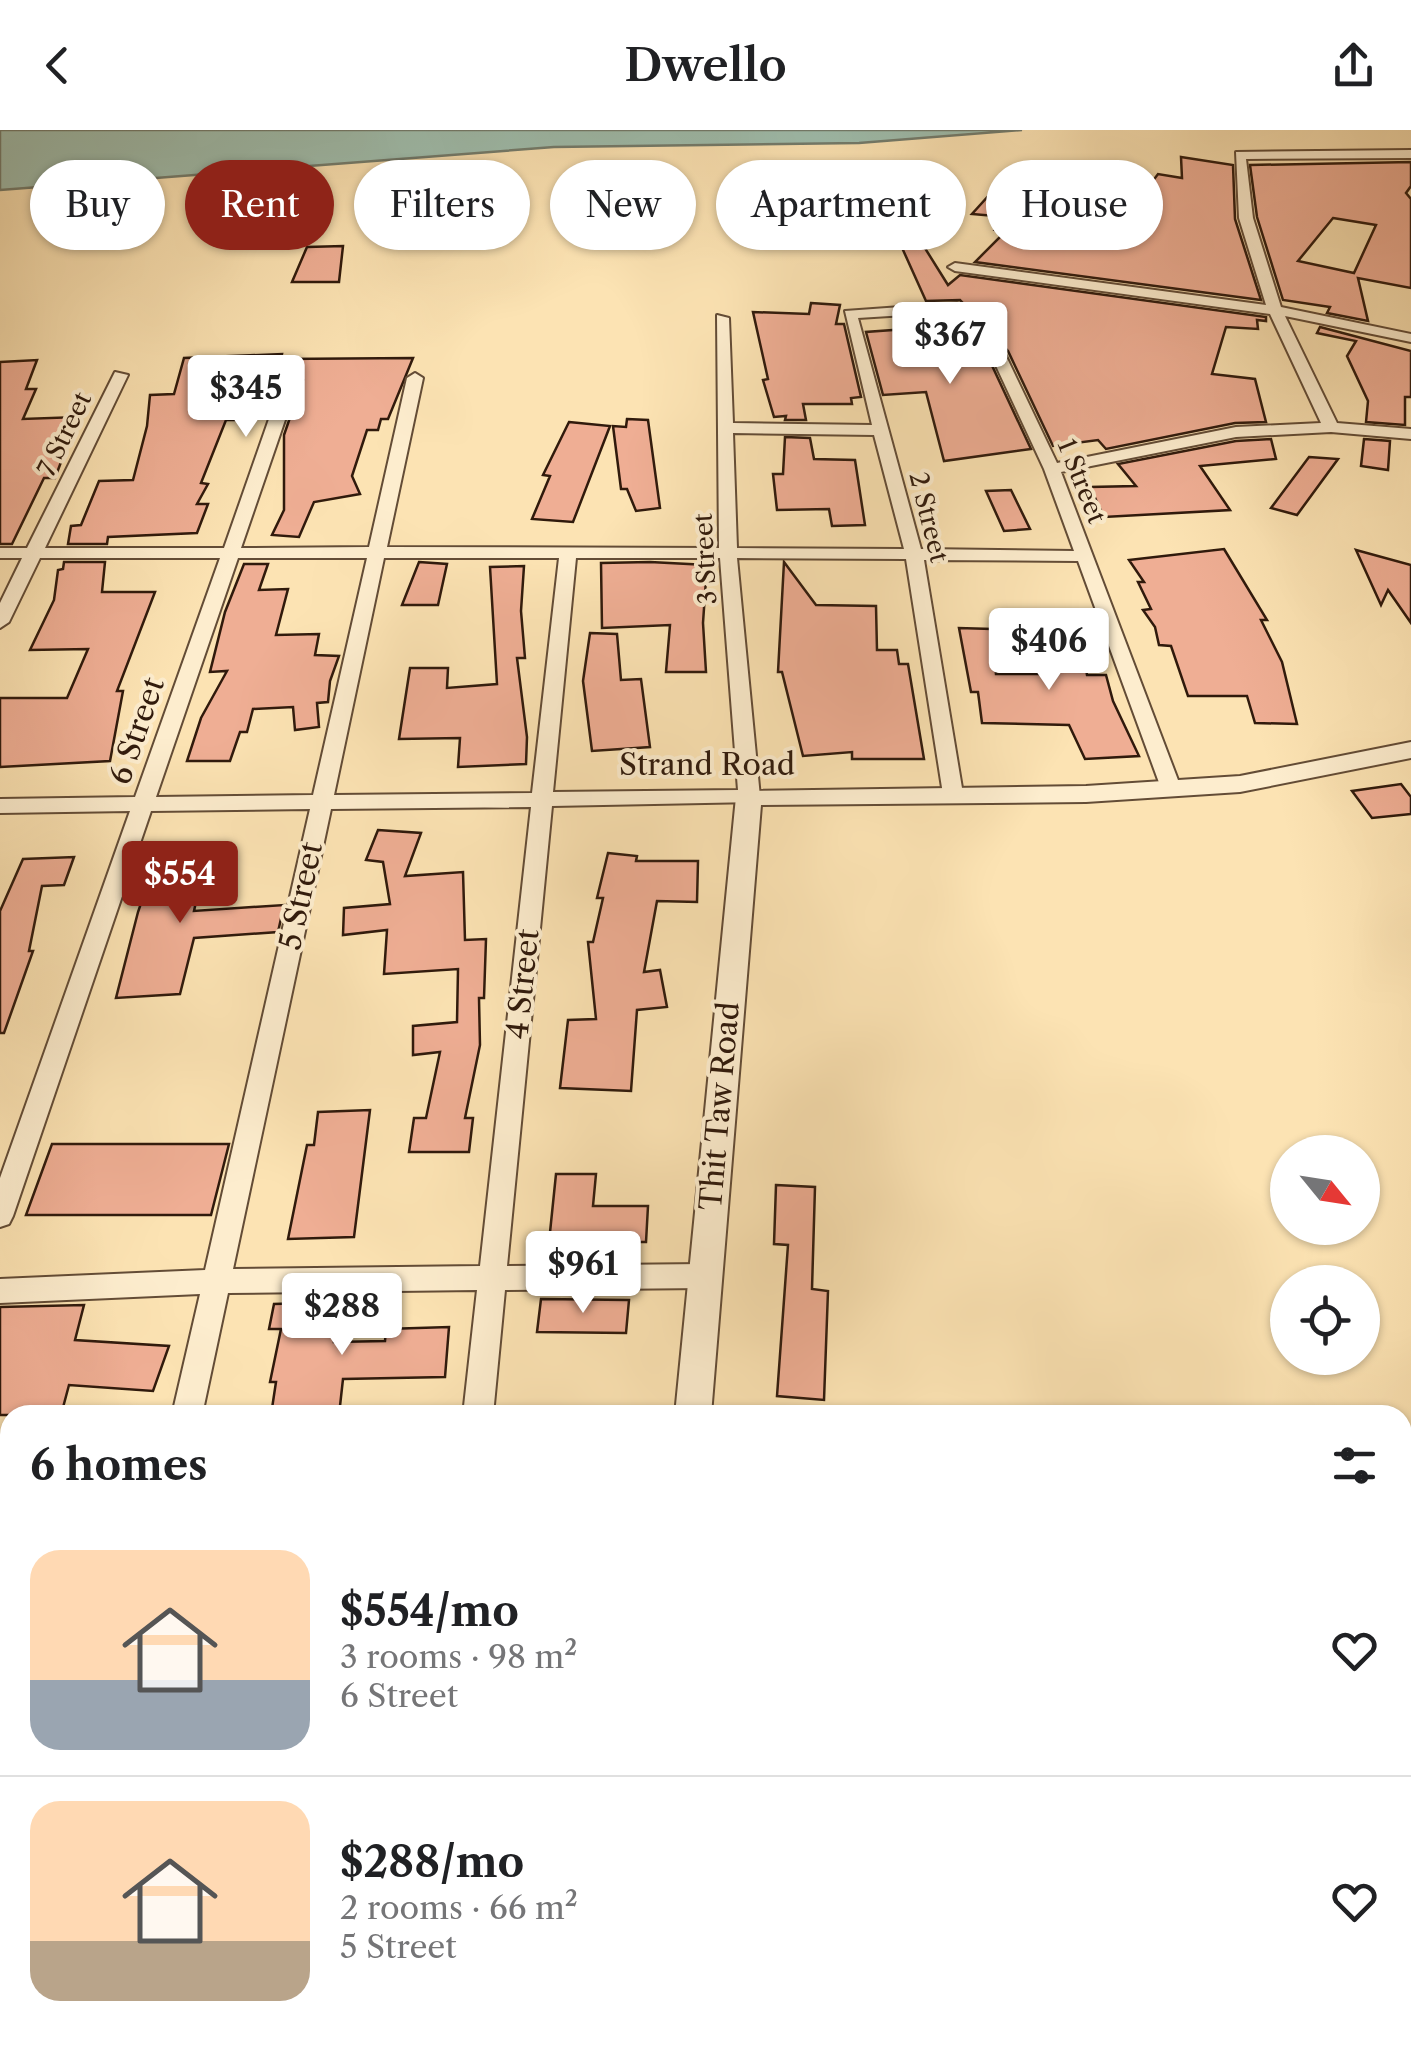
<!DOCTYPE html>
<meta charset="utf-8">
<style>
body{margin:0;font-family:"Libre Caslon Text",serif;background:#f2f2f2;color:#202124;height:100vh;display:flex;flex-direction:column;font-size:38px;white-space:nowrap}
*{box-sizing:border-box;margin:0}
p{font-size:32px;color:#757577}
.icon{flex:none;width:55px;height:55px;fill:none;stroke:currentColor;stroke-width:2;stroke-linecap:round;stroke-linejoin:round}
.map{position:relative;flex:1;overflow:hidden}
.drawer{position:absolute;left:0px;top:1275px;width:1412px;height:642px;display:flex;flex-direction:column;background:#fff;border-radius:30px 30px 0 0;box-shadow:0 2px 8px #0004}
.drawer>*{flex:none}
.guide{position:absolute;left:30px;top:30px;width:1352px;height:90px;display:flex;gap:20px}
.needle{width:65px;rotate:120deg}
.tools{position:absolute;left:1270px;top:1005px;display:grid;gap:20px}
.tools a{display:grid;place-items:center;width:110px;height:110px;border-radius:50%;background:#fff;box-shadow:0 2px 8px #0004;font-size:50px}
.price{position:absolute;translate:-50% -85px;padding:0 22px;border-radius:10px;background:#fff;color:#222;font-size:32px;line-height:65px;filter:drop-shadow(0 2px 5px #0008)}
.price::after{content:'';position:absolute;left:50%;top:60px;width:30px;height:22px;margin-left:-15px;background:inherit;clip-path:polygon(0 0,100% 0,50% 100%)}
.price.selected{background:#8f2418;color:#fff}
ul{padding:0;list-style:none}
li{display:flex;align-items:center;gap:30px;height:250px;padding:0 30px}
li+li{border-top:2px solid #e0e0e0}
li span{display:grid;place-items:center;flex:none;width:280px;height:200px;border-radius:30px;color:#555}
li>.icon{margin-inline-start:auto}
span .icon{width:120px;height:120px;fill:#fffc;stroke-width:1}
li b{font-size:42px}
h2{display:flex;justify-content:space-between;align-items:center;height:120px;padding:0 30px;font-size:42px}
.tag{padding:0 35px;border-radius:45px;background:#fff;box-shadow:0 2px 8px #0004;font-size:35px;line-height:90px}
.tag.selected{background:#8f2418;color:#fff}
header{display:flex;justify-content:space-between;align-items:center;height:130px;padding:0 30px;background:#fff;font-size:45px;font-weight:600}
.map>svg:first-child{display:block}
</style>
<header><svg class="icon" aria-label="back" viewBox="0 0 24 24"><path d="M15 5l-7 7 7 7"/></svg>Dwello<svg class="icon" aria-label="share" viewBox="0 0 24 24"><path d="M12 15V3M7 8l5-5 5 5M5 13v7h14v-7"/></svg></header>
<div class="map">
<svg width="1411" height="1916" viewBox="0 0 1411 1916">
<rect width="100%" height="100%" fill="#fce3b3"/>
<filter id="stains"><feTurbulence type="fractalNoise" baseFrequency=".002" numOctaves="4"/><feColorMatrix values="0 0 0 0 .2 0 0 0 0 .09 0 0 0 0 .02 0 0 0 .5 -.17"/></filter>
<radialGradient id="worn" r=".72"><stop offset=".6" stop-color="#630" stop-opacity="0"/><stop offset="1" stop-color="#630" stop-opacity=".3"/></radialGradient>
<polygon fill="#9fbeae" stroke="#737c6d" stroke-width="2.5" points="0,0 1022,0 859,13 554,17 0,60"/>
<g fill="#efae94" stroke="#301a0c" stroke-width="2.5" fill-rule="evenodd">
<polygon points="1181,27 1233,35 1235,89 1261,170 975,132 1005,102 995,100 1007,87 972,84 1000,53 1037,59 1046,52 1140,68 1158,44 1182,48"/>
<path d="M1411 32V56L1406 63 1411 69V158L1358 148 1368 191 1327 183 1330 177 1283 170 1257 87 1250 35ZM1333 88 1376 95 1354 143 1298 131Z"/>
<polygon points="903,83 948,155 960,145 1266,187 1266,191 1257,190 1258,199 1226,197 1212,244 1255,249 1266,292 1235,293 1106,319 1098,310 1053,316 1008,221 960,170 926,171 890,91"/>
<polygon points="343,116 339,152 292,152 307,117"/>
<polygon points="811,173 840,175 836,194 844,194 861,267 851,268 852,274 803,274 806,290 785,290 786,286 774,287 763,250 768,249 753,182 809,184"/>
<polygon points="951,186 988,227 1031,319 944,331 926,262 883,265 866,202 935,197 929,187"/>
<polygon points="1320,197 1411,221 1411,267 1405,267 1405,295 1366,292 1368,271 1347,226 1356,211 1317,203"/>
<polygon points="282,224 281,229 413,228 388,289 381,289 378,300 367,300 352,346 360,364 314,372 299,407 272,405 284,380 284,305 303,250 289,241 279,248 270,275 240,275 237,290 226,290 201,353 208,354 197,374 208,374 197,403 108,407 107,414 68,414 71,396 81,395 99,351 133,350 147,296 150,265 174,264 184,228"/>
<polygon points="37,230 26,259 36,259 23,289 78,287 55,348 44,348 12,414 0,414 0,232"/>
<polygon points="627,289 648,290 660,378 636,381 627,359 621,359 613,296 626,297"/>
<polygon points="569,292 610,296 573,392 532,389 550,346 543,345"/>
<polygon points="785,307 810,308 814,329 855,330 865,395 832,396 829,379 777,380 773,344 783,344"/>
<polygon points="1271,309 1276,329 1200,336 1230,380 1104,387 1090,357 1136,356 1118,334 1236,311"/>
<polygon points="1364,309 1390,311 1388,340 1361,336"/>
<polygon points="1309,327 1338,329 1297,385 1271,378"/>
<polygon points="1011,360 1030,399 1004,401 986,361"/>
<polygon points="1224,419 1267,490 1261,490 1282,532 1297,594 1255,593 1247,566 1188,566 1171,516 1159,515 1155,497 1143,480 1151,479 1138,452 1144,452 1129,430"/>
<polygon points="1356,420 1411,435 1411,493 1388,460 1381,475"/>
<polygon points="64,432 105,432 102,462 155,462 117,561 123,561 110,631 0,637 0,568 67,568 88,519 30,520 54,470 58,440 63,439"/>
<polygon points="419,432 447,434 438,475 402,475"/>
<polygon points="650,432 707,435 703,493 706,542 666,542 670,495 602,498 601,433"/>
<polygon points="784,432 816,475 876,476 877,520 897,520 899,534 908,534 924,629 852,629 852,622 803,626 782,542 778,542"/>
<polygon points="244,434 268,434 259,460 288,459 276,505 319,504 315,525 339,526 330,551 328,572 317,573 319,597 295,600 293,577 253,579 247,602 240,602 230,631 187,631 201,588 227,541 210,542 225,482"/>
<polygon points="524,436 521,481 525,528 517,528 527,607 526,634 458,637 460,608 399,609 410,538 448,538 447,558 497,554 490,437"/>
<polygon points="1045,496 1080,497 1087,545 1106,545 1113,571 1139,626 1085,629 1069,595 982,593 978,562 971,562 959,498 992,499 996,544 1052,544"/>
<polygon points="590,503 617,504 621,550 641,549 650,617 592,621 583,551"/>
<polygon points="1401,654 1411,667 1411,684 1372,688 1352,661"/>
<polygon points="378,700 421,703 405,746 463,742 465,810 486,809 484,868 479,868 480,915 465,988 473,988 469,1022 409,1022 414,988 426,988 440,922 413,925 413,896 457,892 458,839 384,844 387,800 343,805 344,778 390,774 383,732 366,730"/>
<polygon points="208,717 194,781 284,775 278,802 194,808 180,864 116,868 138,782 150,747 159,747 161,722"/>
<polygon points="608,723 637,726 636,731 698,731 697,772 657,771 644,842 660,840 667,877 637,880 631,961 560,958 568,890 596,889 588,812 593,812 603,768 597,768"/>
<polygon points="74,727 64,755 42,756 29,821 33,821 4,903 0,903 0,781 23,729"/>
<polygon points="370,980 354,1107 288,1109 307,1015 314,1015 318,982"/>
<polygon points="52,1014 229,1014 211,1085 26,1085"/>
<polygon points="556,1044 596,1044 593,1076 648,1076 646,1112 549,1112"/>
<polygon points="776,1055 815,1057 812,1159 828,1161 824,1270 777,1266 788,1115 774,1114"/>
<polygon points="541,1169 629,1170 626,1203 537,1202"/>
<polygon points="340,1172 334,1212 385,1211 386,1199 449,1197 445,1247 343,1249 339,1285 271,1285 276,1252 270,1252 281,1199 269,1199 274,1174"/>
<polygon points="84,1175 75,1210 169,1216 153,1261 69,1255 61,1285 0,1285 0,1177"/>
</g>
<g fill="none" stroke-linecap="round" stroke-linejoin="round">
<g stroke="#634c36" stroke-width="4">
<g id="minor">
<path d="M1411 20V28L1246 29 1253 88 1281 177 1411 204V212L1285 186 1337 293 1411 299V309L1331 302 1236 307 1061 342 1181 658 1178 663H1164L1161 658 1078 431 924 430 963 664 953 671 943 664 906 429 737 428 760 667 756 672 552 676 507 1136 704 1134 714 1138 718 1146 714 1154 704 1158 505 1160 493 1285H463L477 1160 228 1163 202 1285H172L200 1164 0 1173V1149L205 1140 310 679 151 681 13 1086 9 1094 0 1097V1048L130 681 0 683V669L135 667 220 428H40L9 492 0 498V473L22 428H0V418H27L115 242 128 245 45 418H224L283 249 291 244 299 249 241 418 369 417 407 248 415 243 423 248 387 417 719 418 717 185 729 188 733 293 872 295 845 181 957 173 1005 224 1057 333 1236 297 1321 293 1270 184 955 141 948 137 955 133 1266 175 1239 88 1236 22ZM953 182 991 225 1044 339 1074 421 921 419 858 188ZM733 303 874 305 904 419 737 418ZM238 428H367L313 665 156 667ZM384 428H559L532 663 334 665ZM576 428H720L738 660 553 662ZM531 677 480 1136 233 1139 331 679Z"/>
<rect x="0" y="1798" width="10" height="36"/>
<polygon points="32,1908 70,1908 68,1916 30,1916"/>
<polygon points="394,1908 432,1908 431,1916 393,1916"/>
</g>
</g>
<g stroke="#634c36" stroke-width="4">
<g id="tertiary">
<polygon points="1411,612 1411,628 1240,662 1086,672 761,675 711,1285 675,1285 736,667 740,661 1086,656 1240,646"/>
<polygon points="621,1908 667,1908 666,1916 620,1916"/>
</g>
</g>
<use href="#minor" fill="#fdedce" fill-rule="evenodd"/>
<use href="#tertiary" fill="#fdedce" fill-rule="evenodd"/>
</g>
<g text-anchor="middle" stroke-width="8" stroke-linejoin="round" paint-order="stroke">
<g font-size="25" fill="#301a0c" stroke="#fdedce">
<text transform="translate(64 304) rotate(-64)" y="9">7 Street</text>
<text transform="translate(1082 351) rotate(68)" y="9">1 Street</text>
<text transform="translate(929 387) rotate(76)" y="9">2 Street</text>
<text transform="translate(705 429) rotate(-93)" y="9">3 Street</text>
</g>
<g font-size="30" fill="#301a0c" stroke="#fdedce">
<text transform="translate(137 601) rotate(-71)" y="10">6 Street</text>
<text x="707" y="645">Strand Road</text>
<text transform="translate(301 766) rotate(-78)" y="10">5 Street</text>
<text transform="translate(523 854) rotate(-84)" y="10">4 Street</text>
<text transform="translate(720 976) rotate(-85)" y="10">Thit Taw Road</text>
</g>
</g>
<rect width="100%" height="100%" filter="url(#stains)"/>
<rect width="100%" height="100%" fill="url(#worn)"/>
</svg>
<div class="tools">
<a><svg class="needle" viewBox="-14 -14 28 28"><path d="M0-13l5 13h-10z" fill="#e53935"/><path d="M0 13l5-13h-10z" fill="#757577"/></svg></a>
<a><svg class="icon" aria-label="locate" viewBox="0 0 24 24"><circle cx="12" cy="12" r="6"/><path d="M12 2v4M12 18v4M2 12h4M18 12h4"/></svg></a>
</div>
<b class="price" style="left:950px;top:257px">$367</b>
<b class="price" style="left:246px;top:310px">$345</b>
<b class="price" style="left:1049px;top:563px">$406</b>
<b class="price selected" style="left:180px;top:796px">$554</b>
<b class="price" style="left:583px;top:1186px">$961</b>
<b class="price" style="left:342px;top:1228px">$288</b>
<div class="guide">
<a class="tag">Buy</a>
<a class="tag selected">Rent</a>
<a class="tag">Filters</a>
<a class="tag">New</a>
<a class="tag">Apartment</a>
<a class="tag">House</a>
</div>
<section class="drawer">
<h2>6 homes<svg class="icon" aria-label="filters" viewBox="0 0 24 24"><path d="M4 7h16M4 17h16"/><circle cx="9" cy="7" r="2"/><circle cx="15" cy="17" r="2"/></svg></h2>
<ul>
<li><span style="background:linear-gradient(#ffd9b3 65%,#9aa5b1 0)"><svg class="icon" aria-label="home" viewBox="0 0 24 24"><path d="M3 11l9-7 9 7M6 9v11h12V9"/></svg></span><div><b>$554/mo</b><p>3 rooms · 98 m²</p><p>6 Street</p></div><svg class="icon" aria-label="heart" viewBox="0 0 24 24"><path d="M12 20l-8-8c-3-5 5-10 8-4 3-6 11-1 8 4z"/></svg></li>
<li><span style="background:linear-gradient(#ffd9b3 70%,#b9a48a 0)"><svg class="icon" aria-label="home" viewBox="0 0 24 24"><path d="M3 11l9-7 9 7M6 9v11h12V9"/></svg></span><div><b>$288/mo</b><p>2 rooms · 66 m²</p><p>5 Street</p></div><svg class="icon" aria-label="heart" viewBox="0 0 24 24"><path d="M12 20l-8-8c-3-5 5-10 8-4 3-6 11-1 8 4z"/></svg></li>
</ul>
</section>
</div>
